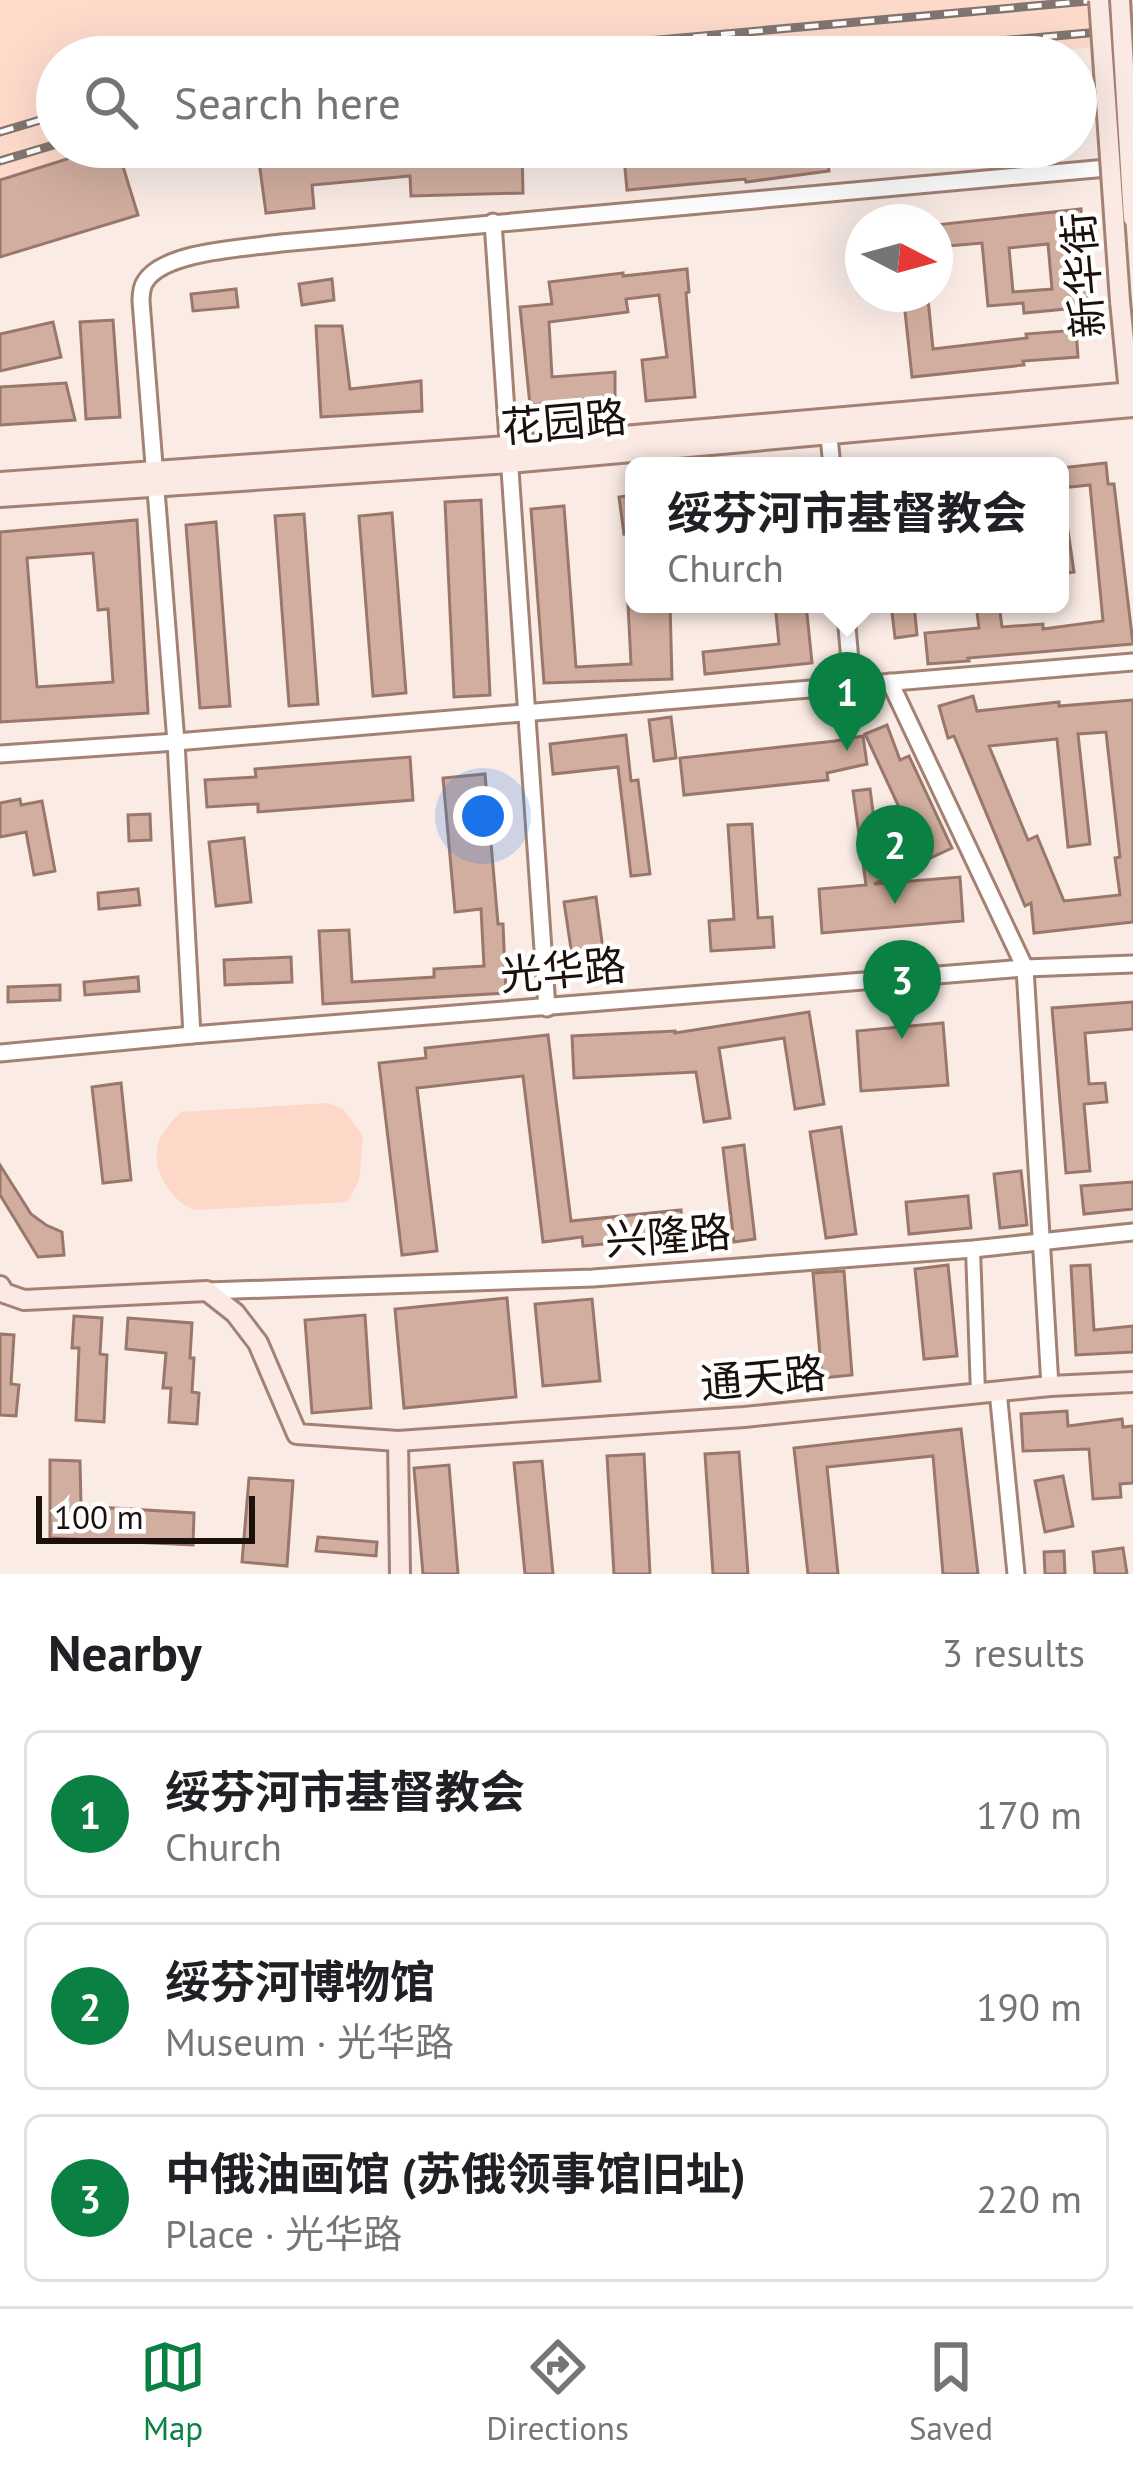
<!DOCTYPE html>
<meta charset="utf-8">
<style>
body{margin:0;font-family:"PT Sans","Noto Sans SC",sans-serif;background:#f2f2f2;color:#202124}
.compass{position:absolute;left:845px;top:204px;width:108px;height:108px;border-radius:50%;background:#fff;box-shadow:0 12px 48px #0002;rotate:96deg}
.scale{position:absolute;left:36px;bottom:30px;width:219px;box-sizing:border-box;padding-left:12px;border:6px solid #1c100b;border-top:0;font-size:33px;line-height:42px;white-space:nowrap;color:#1c100b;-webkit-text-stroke:9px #fff;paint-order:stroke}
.you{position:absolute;left:483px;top:816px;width:42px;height:42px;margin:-30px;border:9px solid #fff;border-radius:50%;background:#1a73e8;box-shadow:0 0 0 18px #1a73e833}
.badge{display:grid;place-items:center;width:78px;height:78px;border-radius:50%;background:#0b8043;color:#fff;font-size:39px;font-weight:700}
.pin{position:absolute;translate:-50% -99px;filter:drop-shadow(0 3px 6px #0008)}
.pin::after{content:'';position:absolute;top:63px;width:42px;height:36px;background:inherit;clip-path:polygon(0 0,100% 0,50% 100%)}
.popup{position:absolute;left:625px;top:457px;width:444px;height:156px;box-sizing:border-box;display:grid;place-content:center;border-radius:18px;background:#fff;filter:drop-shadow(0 3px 9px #0005);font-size:39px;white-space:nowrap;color:#757577}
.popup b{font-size:45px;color:#202124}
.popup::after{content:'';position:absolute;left:50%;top:100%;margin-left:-24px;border:24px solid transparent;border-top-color:#fff}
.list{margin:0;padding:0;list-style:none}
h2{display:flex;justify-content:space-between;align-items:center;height:156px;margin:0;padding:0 48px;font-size:51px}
h2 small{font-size:39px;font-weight:400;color:#757577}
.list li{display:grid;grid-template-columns:78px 1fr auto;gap:36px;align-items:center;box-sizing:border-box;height:168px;margin:0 24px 24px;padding:0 24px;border:3px solid #e0e0e0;border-radius:18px}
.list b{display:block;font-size:45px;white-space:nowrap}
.list p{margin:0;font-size:39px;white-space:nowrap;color:#757577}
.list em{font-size:39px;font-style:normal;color:#757577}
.icon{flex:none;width:66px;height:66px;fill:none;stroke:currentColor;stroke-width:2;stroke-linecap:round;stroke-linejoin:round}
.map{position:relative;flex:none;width:1133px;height:1574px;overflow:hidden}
.search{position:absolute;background:#fff;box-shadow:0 12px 48px #0002;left:36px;right:36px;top:36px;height:132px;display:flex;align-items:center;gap:30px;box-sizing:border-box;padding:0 42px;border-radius:66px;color:#757577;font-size:45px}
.sheet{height:732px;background:#fff}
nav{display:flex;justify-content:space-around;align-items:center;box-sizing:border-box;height:168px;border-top:3px solid #e0e0e0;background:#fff;font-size:33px;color:#757577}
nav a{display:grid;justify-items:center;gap:6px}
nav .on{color:#0b8043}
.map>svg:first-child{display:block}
.built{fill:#fedacb}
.green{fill:#fdd8c9}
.building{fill:#d1ae9f;stroke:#99786b;stroke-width:3;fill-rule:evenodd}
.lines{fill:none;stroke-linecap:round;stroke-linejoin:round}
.minor-casing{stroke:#a38273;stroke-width:18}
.tertiary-casing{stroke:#a38273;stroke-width:21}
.secondary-casing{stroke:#a38273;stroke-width:24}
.minor{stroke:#fff;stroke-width:12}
.tertiary{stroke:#fff;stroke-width:15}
.secondary{stroke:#faeae3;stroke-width:18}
.rail-casing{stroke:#837570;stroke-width:9}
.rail{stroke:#fff;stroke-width:4.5;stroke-dasharray:14;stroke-linecap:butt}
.secondary-bridge-casing{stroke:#a38273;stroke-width:24;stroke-linecap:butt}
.secondary-bridge{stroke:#faeae3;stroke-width:18}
.labels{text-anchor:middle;stroke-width:9;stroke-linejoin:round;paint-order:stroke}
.street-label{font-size:42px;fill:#1c100b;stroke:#fff}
</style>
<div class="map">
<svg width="1133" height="1574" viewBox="0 0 1133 1574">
<rect width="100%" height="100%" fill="#faebe5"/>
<path class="built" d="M0,0h1133v43l-136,14h-940v90h123l-180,49z"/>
<path class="green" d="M328,1103l16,7 19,26 -4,45 -12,21 -151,8c-27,-8 -49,-46 -35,-74 4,-8 14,-17 20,-24z"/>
<g class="building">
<path d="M105,147h12l21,68 -138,42v-77z"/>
<path d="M257,147h265l1,46 -112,3 -1,-20 -98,9 2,23 -48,5z"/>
<path d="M623,147h203l3,24 -83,11 -1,-3 -118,11z"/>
<path d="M864,147h47l2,14 -47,4z"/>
<path d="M1081,209l7,98 -64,6 -1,-10 -35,3 -6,-63 -47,4v-22zM1048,244l4,45 -39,3 -4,-44z"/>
<path d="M687,269l2,23 -3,1 9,104 -49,4 -4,-41 25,-3 -8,-62 -33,4 2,13 -79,10 3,55 63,-5v25l-85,8 -10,-98 32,-3 -3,-22 74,-9v3z"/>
<path d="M332,279l2,21 -32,5 -3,-21z"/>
<path d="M236,289l2,18 -45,4 -2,-17z"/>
<path d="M928,299l5,50 94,-11 -1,-4 50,-4 2,27 -55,4 1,4 -112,12 -8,-75z"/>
<path d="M113,320l7,97 -34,2 -6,-97z"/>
<path d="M53,322l8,35 -61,14v-37z"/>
<path d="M316,326h26l8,63 71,-8 1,30 -101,6z"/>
<path d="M66,383l9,37 -75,5v-38z"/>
<path d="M1106,463l2,21h6l19,160 -165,14 1,3 -41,3 -3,-31 54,-5 -3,-24h23l3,23 41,-3v5l60,-8 -13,-136 -30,3v-20z"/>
<path d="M634,495v38l-10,1 -5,-37z"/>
<path d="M481,500l9,195 -36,2 -9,-195z"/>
<path d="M564,506l12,161 55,-3 -3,-60h42l2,75 -128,4 -13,-174z"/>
<path d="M392,513l14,180 -33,3 -14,-180z"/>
<path d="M304,514l14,190 -29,2 -14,-190z"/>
<path d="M137,520l11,193 -148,9v-190zM93,553l5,57 10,-1 5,73 -76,5 -10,-129z"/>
<path d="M216,522l14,184 -30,2 -14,-183z"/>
<path d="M1060,524h7l7,48 -14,2z"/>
<path d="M775,604h31l6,59 -107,11 -2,-22 76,-8z"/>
<path d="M891,604h23l3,31 -22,3z"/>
<path d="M973,696l4,15 82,-9v4l74,-6v222l-99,11 -3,-30 -6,3 -71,-170 -6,2 -9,-32zM1106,732l14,125 -5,1 5,37 -56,6 -27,-65 -9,4 -39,-94 68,-7 11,108 22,-3 -12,-110z"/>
<path d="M671,717l5,41 -22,3 -5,-41z"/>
<path d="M887,725l13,35 9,-4 43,92 -28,13 -59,-127z"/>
<path d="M626,735l5,46 7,-1 12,94 -19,2 -13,-109 -65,7 -3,-30z"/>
<path d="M863,736l4,28 -40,9 1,7 -144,15 -4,-37 155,-17z"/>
<path d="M410,757l3,43 -155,12v-8l-51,3 -2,-27 51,-3 -1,-8z"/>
<path d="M485,774l13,150h5l3,69 -183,11 -4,-73 30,-1 3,52 82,-5v-8l50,-3 -3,-57 -26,3 -12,-134z"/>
<path d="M870,789l12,91 -8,4 86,-7 3,44 -141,12 -3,-44 47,-4 -13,-94z"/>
<path d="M20,799l1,6 21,-4 13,70 -21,4 -8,-43 -26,5v-34z"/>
<path d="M150,814l1,26 -22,1 -1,-26z"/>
<path d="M752,824l6,94 14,-1 2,30 -63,4 -2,-30 25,-2 -6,-94z"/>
<path d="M244,838l7,64 -35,4 -7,-64z"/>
<path d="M138,889l2,16 -41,4 -1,-16z"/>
<path d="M596,897l9,67 -31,5 -10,-67z"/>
<path d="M291,957l1,25 -67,3 -1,-25z"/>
<path d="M138,977l1,14 -54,4 -1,-13z"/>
<path d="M60,985v15l-52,2v-15z"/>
<path d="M1133,1002v27l-48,4 4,51 16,-1 2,19 -23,2 6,67 -24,2 -14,-165z"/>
<path d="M809,1012l15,92 -29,5 -11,-71 -65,10 11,70 -26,4 -8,-50 -122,6 -2,-42 103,-5v2z"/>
<path d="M943,1023l5,62 -87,6 -4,-60z"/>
<path d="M548,1035l23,186 110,-11 2,26 -100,10 -1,-9 -39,5 -20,-166 -106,12 20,163 -35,4 -23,-192 47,-5 -1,-10z"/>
<path d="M121,1083l10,97 -28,3 -11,-96z"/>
<path d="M841,1127l15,107 -30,4 -16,-106z"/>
<path d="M744,1145l11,94 -21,3 -11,-94z"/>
<path d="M0,1165l31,49 15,11 16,7 2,23 -26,2 -38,-62z"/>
<path d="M1021,1171l6,54 -27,3 -6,-54z"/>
<path d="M1133,1182v27l-49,5 -3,-28z"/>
<path d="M968,1196l3,32 -62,6 -3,-32z"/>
<path d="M948,1265l9,91 -33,3 -9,-90z"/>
<path d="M1090,1265l4,65 39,-4v26l-57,3 -5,-89z"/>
<path d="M844,1271l8,104 -30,3 -9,-105z"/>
<path d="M507,1298l9,99 -112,11 -9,-99z"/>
<path d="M592,1299l8,82 -57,5 -8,-82z"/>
<path d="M365,1315l6,93 -59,5 -7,-93z"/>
<path d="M74,1316l28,2 -2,36 7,1 -3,67 -28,-2 3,-72h-7z"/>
<path d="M128,1318l64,5 -2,35h4l-2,34 7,1 -2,31 -28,-2 2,-34h-8l3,-35 -40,-4z"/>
<path d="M0,1334l14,1 -3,49 8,1 -3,31 -16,-1z"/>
<path d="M1067,1411l1,15 54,-7 1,8 10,-1v57l-13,1 1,13 -28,2 -4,-50 -66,2 -2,-37z"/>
<path d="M961,1429l17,145h-35l-10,-118 -106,11 11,107h-30l-14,-126z"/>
<path d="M739,1452l9,122h-35l-8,-120z"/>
<path d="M644,1454l6,120h-36l-7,-118z"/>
<path d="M50,1460l30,1 1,45 113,7 -1,32 -143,-7z"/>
<path d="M542,1461l11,113h-28l-11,-111z"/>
<path d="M449,1465l9,109h-35l-9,-106z"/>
<path d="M1063,1476l10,50 -28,6 -10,-51z"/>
<path d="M249,1478l44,3 -6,85 -45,-4z"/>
<path d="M318,1537l59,5 -1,14 -60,-5z"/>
<path d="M1123,1548l4,26h-32l-2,-22z"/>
<path d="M1064,1551l1,23h-20l-1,-22z"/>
</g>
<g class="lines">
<g class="minor-casing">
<path id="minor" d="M973,1249l5,144"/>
</g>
<g class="tertiary-casing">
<g id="tertiary">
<path d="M493,222l54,786"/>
<path d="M828,428l4,38"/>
<path d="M845,604l7,80"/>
<path d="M890,682l135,286 25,418"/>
<path d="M0,754l176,-12 957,-80"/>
<path d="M192,1035l-16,-293 -35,-441c0,-5 1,-15 4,-19 18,-31 102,-34 136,-39l837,-76"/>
<path d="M0,1053l192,-18 833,-67 108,-4"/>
<path d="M207,1291l386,-13 380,-29 160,-17"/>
<path d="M998,1391l18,183"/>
</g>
</g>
<g class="secondary-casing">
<g id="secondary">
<path d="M1120,301l9,91 4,8"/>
<path d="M0,482l507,-36 626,-54"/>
<path d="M0,497l509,-34 624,-56"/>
<path d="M0,1286l4,7 20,7 183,-9 28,22 23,30 39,91 101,7 346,-24 306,-31 83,-4"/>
<path d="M398,1441l2,133"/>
</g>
</g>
<use href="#minor" class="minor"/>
<use href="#tertiary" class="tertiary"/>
<use href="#secondary" class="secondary"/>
<g class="rail-casing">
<g id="rail">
<path d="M470,57l630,-57"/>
<path d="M820,57l313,-28"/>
<path d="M0,132l57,-17"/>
<path d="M0,161l57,-17"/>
</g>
</g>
<use href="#rail" class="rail"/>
<g class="secondary-bridge-casing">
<g id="secondary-bridge">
<path d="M1099,0l21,301"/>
<path d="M1120,0l13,218"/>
</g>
</g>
<use href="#secondary-bridge" class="secondary-bridge"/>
</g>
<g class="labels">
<g class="street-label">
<text transform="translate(1083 275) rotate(-95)" y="15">新华街</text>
<text transform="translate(564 422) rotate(-5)" y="15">花园路</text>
<text transform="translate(563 970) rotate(-5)" y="15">光华路</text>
<text transform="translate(668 1236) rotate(-4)" y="15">兴隆路</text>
<text transform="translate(763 1378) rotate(-5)" y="15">通天路</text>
</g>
</g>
</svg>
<svg class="compass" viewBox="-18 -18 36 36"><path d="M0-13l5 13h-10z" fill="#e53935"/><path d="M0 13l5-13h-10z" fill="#757577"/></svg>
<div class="scale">100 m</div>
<div class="you"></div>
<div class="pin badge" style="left:847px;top:751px">1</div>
<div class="popup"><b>绥芬河市基督教会</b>Church</div>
<div class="pin badge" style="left:895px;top:904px">2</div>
<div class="pin badge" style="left:902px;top:1039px">3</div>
<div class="search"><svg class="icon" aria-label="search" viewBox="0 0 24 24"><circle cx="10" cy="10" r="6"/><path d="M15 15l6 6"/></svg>Search here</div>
</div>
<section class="sheet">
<h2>Nearby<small>3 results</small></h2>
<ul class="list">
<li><span class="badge">1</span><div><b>绥芬河市基督教会</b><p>Church</p></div><em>170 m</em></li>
<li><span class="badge">2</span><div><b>绥芬河博物馆</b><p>Museum · 光华路</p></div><em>190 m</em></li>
<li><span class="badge">3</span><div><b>中俄油画馆 (苏俄领事馆旧址)</b><p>Place · 光华路</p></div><em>220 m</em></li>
</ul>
</section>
<nav>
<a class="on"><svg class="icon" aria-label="map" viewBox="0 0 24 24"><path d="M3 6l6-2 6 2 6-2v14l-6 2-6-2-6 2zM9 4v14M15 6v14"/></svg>Map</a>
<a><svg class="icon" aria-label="directions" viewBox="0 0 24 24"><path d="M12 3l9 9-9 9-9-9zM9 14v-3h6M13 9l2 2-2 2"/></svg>Directions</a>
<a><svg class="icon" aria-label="saved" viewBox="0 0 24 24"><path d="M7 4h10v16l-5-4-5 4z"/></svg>Saved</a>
</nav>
